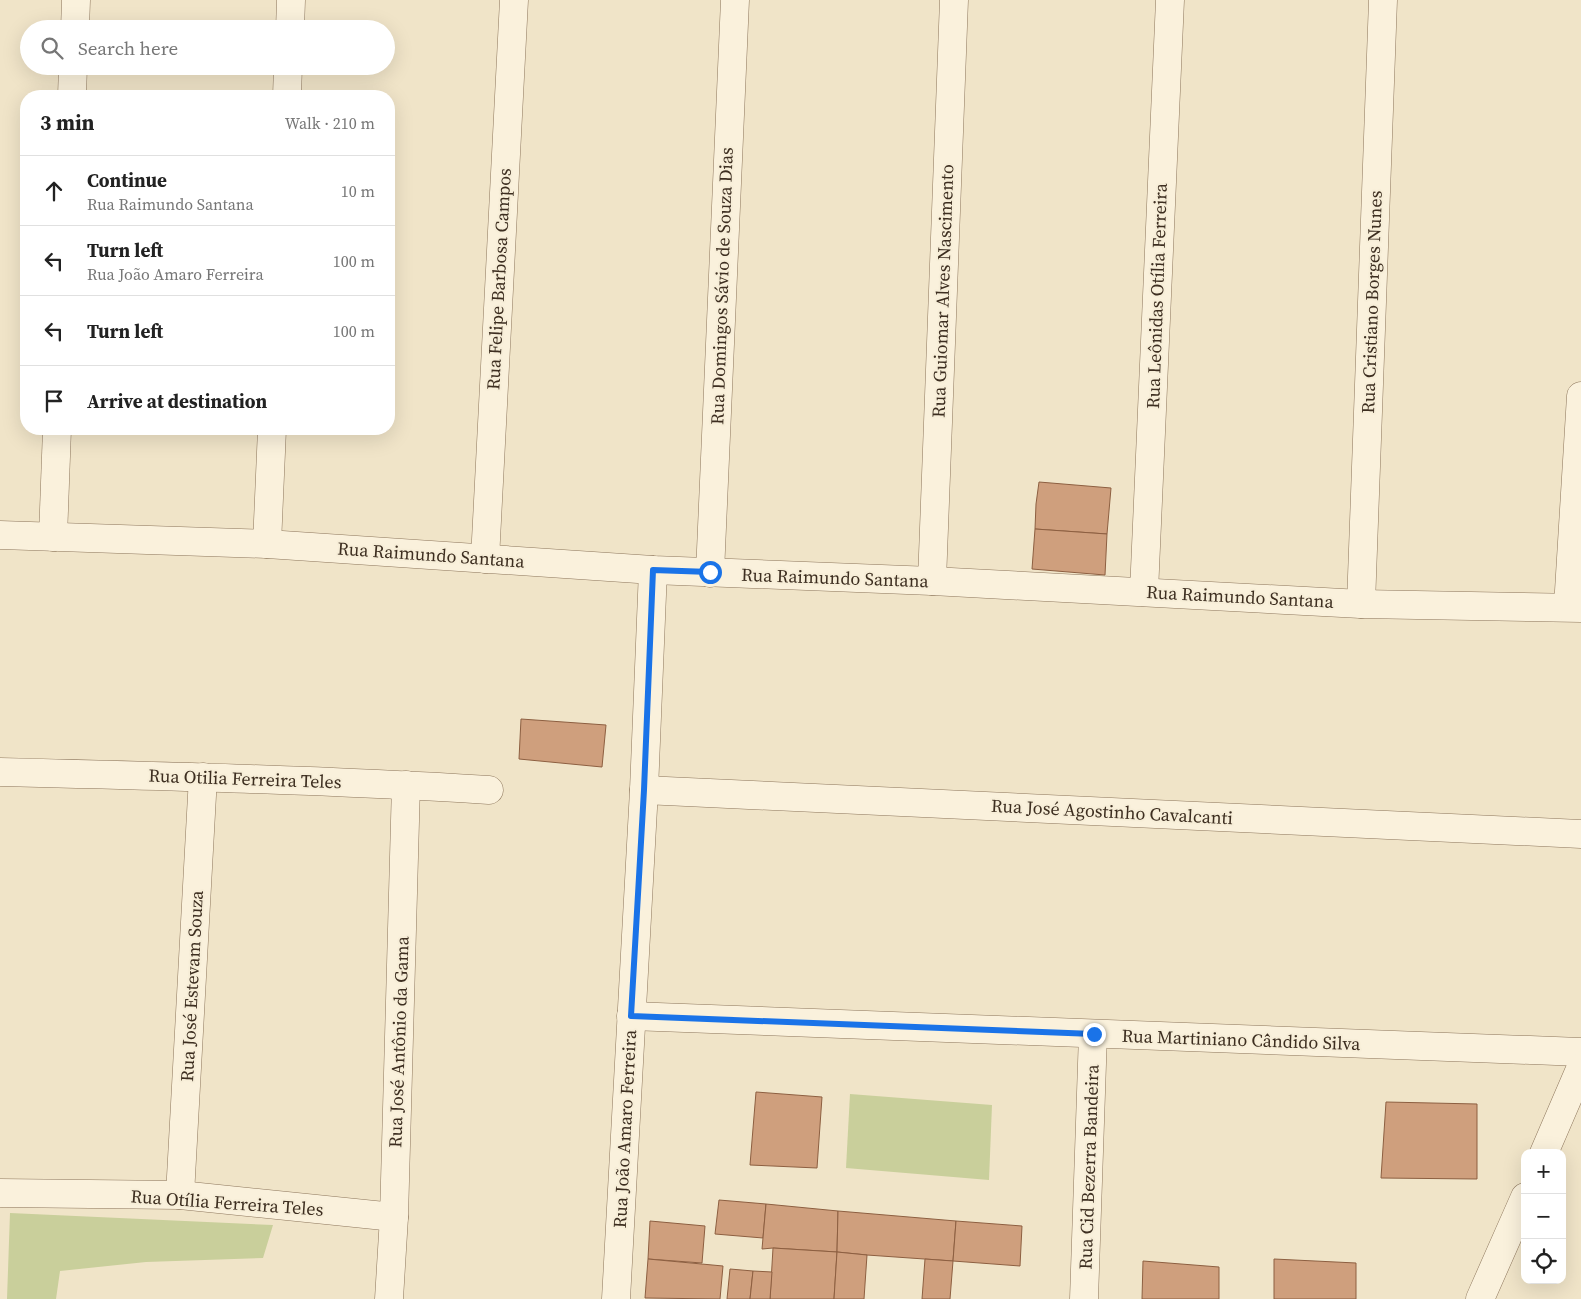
<!DOCTYPE html>
<meta charset="utf-8">
<style>
body{margin:0;font-family:"Source Serif 4",serif;background:#f2f2f2;color:#222}
.controls{position:absolute;right:15px;bottom:15px;display:grid;overflow:hidden;border-radius:10px;box-shadow:0 5px 20px #0002}
.controls button{width:45px;height:45px;display:grid;place-items:center;padding:0;border:0;border-bottom:1px solid #e0e0e0;background:#fff;color:#222;font:25px sans-serif}
.stop{position:absolute;width:15px;height:15px;margin:-11px;border:4px solid #1a73e8;border-radius:50%;background:#fff}
.stop.end{background:#1a73e8;border-color:#fff;box-shadow:0 1px 5px #0008}
.list{margin:0;padding:0;list-style:none}
h2{display:flex;justify-content:space-between;align-items:center;height:65px;margin:0;padding:0 20px;font-size:21px}
h2 small{font-size:16px;font-weight:400;color:#767676}
.list li{display:grid;grid-template-columns:32px 1fr auto;gap:15px;align-items:center;box-sizing:border-box;height:70px;padding:0 20px;border-top:1px solid #e0e0e0}
.list b{display:block;font-size:19px;white-space:nowrap}
.list p{margin:0;font-size:16px;white-space:nowrap;color:#767676}
.list em{font-size:16px;font-style:normal;color:#767676}
.icon{flex:none;width:28px;height:28px;fill:none;stroke:currentColor;stroke-width:2;stroke-linecap:round;stroke-linejoin:round}
.map{position:relative;flex:none;width:1581px;height:1299px;overflow:hidden}
.search{position:absolute;background:#fff;box-shadow:0 5px 20px #0002;left:20px;top:20px;width:375px;height:55px;display:flex;align-items:center;gap:12px;box-sizing:border-box;padding:0 18px;border-radius:28px;color:#767676;font-size:19px}
.panel{position:absolute;background:#fff;box-shadow:0 5px 20px #0002;left:20px;top:90px;width:375px;height:345px;border-radius:20px}
.map>svg:first-child{display:block}
.green{fill:#c9cf9b}
.building{fill:#cf9f7d;stroke:#8d5f41}
.lines{fill:none;stroke-linecap:round;stroke-linejoin:round}
.minor-casing{stroke:#8d765c;stroke-width:29}
.minor{stroke:#faf1dc;stroke-width:28}
.route{stroke:#1a73e8;stroke-width:6}
.labels{text-anchor:middle;stroke-width:4;stroke-linejoin:round;paint-order:stroke}
.street-label{font-size:18px;fill:#3d2e20;stroke:#f7eed8}
</style>
<div class="map">
<svg width="1581" height="1299" viewBox="0 0 1581 1299">
<rect width="100%" height="100%" fill="#f0e4c8"/>
<g class="green">
<path d="M850,1094l142,11 -3,75 -143,-12z"/>
<path d="M10,1213l263,12 -10,33 -117,4 -86,9 -4,28h-49z"/>
</g>
<g class="building">
<path d="M1039,482l72,6 -4,46 -72,-5 1,-25z"/>
<path d="M1035,529l72,5 -2,41 -73,-6z"/>
<path d="M521,719l85,6 -4,42 -83,-8z"/>
<path d="M756,1092l66,5 -5,71 -67,-3z"/>
<path d="M1386,1102l91,2v75l-96,-1z"/>
<path d="M719,1200l47,4 -3,34 -48,-4z"/>
<path d="M766,1204l72,7 -1,41 -64,-4 -11,1z"/>
<path d="M838,1211l118,10 -3,40 -86,-6 -30,-3z"/>
<path d="M650,1221l55,5 -3,37 -54,-4z"/>
<path d="M956,1221l66,5 -2,40 -67,-5z"/>
<path d="M773,1248l64,4 -3,47h-64z"/>
<path d="M837,1252l30,3 -3,44h-30z"/>
<path d="M648,1259l75,7 -3,33 -75,-1z"/>
<path d="M925,1259l28,2 -3,38h-28z"/>
<path d="M1274,1259l82,4v36h-82z"/>
<path d="M1143,1261l76,6v32h-77z"/>
<path d="M730,1269l23,2 -3,28h-23z"/>
<path d="M753,1271l19,1 -2,27h-20z"/>
</g>
<g class="lines">
<g class="minor-casing">
<g id="minor">
<path d="M75,29l1,-29"/>
<path d="M290,29l1,-29"/>
<path d="M72,96l1,-30"/>
<path d="M287,96l1,-30"/>
<path d="M0,535l267,9 386,26 279,11 429,23 220,4"/>
<path d="M53,537l4,-108"/>
<path d="M267,544l5,-115"/>
<path d="M485,559l29,-559"/>
<path d="M710,573l25,-573"/>
<path d="M932,581l22,-581"/>
<path d="M1144,592l26,-592"/>
<path d="M1361,604l22,-604"/>
<path d="M1568,607l13,-211"/>
<path d="M0,772c163,4 326,8 489,18"/>
<path d="M644,790l937,44"/>
<path d="M631,1016l950,36"/>
<path d="M1544,1153l37,-86"/>
<path d="M0,1193l180,2 214,22"/>
<path d="M180,1195l23,-418"/>
<path d="M389,1299l5,-82 12,-432"/>
<path d="M616,1299l28,-509 9,-220"/>
<path d="M1084,1299l9,-265"/>
<path d="M1480,1299l45,-102"/>
</g>
</g>
<use href="#minor" class="minor"/>
</g>
<g class="lines">
<path class="route" d="M710,572l-57,-2 -9,220 -13,226 463,18"/>
</g>
<g class="labels">
<g class="street-label">
<text transform="translate(499 279) rotate(-87)" y="6">Rua Felipe Barbosa Campos</text>
<text transform="translate(722 286) rotate(-88)" y="6">Rua Domingos Sávio de Souza Dias</text>
<text transform="translate(943 291) rotate(-88)" y="6">Rua Guiomar Alves Nascimento</text>
<text transform="translate(1157 296) rotate(-88)" y="6">Rua Leônidas Otília Ferreira</text>
<text transform="translate(1372 302) rotate(-88)" y="6">Rua Cristiano Borges Nunes</text>
<text transform="translate(431 555) rotate(4)" y="6">Rua Raimundo Santana</text>
<text transform="translate(835 578) rotate(2)" y="6">Rua Raimundo Santana</text>
<text transform="translate(1240 597) rotate(3)" y="6">Rua Raimundo Santana</text>
<text transform="translate(245 779) rotate(2)" y="6">Rua Otilia Ferreira Teles</text>
<text transform="translate(1112 812) rotate(3)" y="6">Rua José Agostinho Cavalcanti</text>
<text transform="translate(192 986) rotate(-87)" y="6">Rua José Estevam Souza</text>
<text transform="translate(1241 1040) rotate(2)" y="6">Rua Martiniano Cândido Silva</text>
<text transform="translate(399 1042) rotate(-88)" y="6">Rua José Antônio da Gama</text>
<text transform="translate(625 1129) rotate(-87)" y="6">Rua João Amaro Ferreira</text>
<text transform="translate(1089 1167) rotate(-88)" y="6">Rua Cid Bezerra Bandeira</text>
<text transform="translate(227 1203) rotate(4)" y="6">Rua Otília Ferreira Teles</text>
</g>
</g>
</svg>
<div class="controls">
<button>+</button>
<button>−</button>
<button><svg class="icon" aria-label="locate" viewBox="0 0 24 24"><circle cx="12" cy="12" r="6"/><path d="M12 2v4M12 18v4M2 12h4M18 12h4"/></svg></button>
</div>
<div class="stop" style="left:710px;top:572px"></div>
<div class="stop end" style="left:1094px;top:1034px"></div>
<div class="search"><svg class="icon" aria-label="search" viewBox="0 0 24 24"><circle cx="10" cy="10" r="6"/><path d="M15 15l6 6"/></svg>Search here</div>
<section class="panel">
<h2>3 min<small>Walk · 210 m</small></h2>
<ul class="list">
<li><svg class="icon" aria-label="ahead" viewBox="0 0 24 24"><path d="M12 20V5M6 11l6-6 6 6"/></svg><div><b>Continue</b><p>Rua Raimundo Santana</p></div><em>10 m</em></li>
<li><svg class="icon" aria-label="left" viewBox="0 0 24 24"><path d="M17 20v-9H6M10 6l-5 5 5 5"/></svg><div><b>Turn left</b><p>Rua João Amaro Ferreira</p></div><em>100 m</em></li>
<li><svg class="icon" aria-label="left" viewBox="0 0 24 24"><path d="M17 20v-9H6M10 6l-5 5 5 5"/></svg><div><b>Turn left</b></div><em>100 m</em></li>
<li><svg class="icon" aria-label="arrive" viewBox="0 0 24 24"><path d="M6 21V4h12l-3 4 3 4H6"/></svg><div><b>Arrive at destination</b></div></li>
</ul>
</section>
</div>
